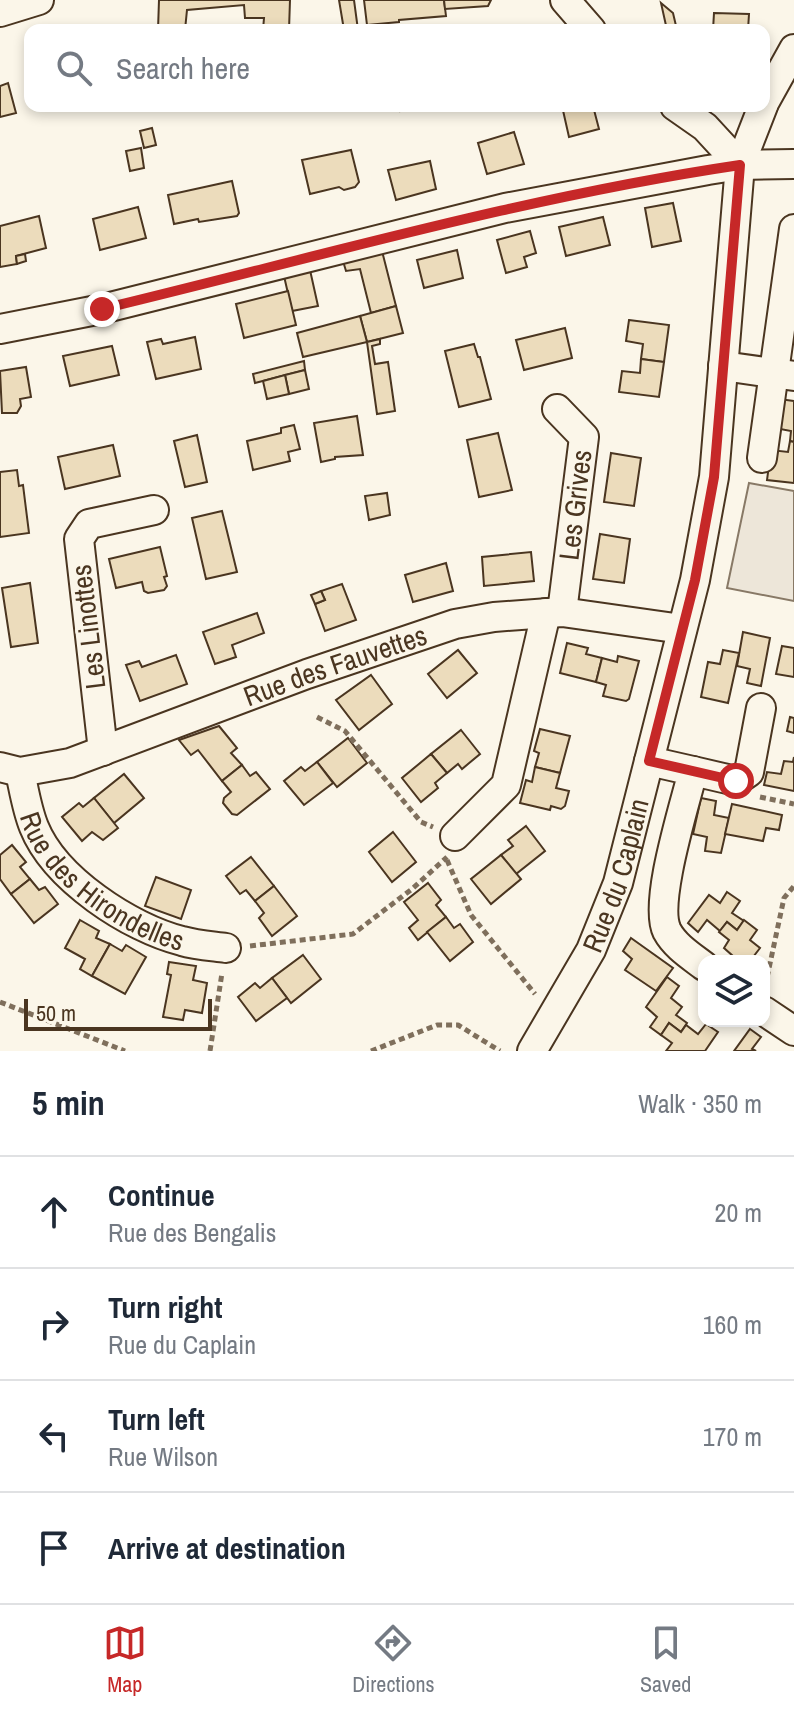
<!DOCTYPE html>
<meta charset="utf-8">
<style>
body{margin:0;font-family:"Archivo Narrow",sans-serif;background:#f2f2f3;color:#1f2937}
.controls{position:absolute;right:24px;bottom:24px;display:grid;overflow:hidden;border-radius:16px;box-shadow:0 4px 12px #0003}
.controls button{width:72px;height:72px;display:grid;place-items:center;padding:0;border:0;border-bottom:2px solid #e0e1e3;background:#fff;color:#1f2937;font:40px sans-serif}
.scale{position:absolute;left:24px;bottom:20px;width:188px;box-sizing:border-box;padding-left:8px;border:4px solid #4a3520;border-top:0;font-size:22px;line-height:28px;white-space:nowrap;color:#4a3520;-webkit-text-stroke:6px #fbf6e9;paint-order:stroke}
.stop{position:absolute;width:24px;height:24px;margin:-18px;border:6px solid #c62828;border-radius:50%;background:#fff}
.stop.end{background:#c62828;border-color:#fff;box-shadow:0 2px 8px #0008}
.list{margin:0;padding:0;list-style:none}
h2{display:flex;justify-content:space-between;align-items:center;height:104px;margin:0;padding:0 32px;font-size:34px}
h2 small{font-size:26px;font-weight:400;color:#747a83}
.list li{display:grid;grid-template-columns:52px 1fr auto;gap:24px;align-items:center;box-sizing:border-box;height:112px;padding:0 32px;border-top:2px solid #e0e1e3}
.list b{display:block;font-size:30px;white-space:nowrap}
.list p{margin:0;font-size:26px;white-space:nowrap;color:#747a83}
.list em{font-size:26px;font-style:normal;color:#747a83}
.icon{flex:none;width:44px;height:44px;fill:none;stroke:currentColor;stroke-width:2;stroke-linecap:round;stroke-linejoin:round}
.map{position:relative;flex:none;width:794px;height:1051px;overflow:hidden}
.search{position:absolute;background:#fff;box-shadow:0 4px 12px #0003;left:24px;right:24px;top:24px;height:88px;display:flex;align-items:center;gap:20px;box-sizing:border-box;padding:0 28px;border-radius:16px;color:#747a83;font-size:30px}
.sheet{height:552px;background:#fff}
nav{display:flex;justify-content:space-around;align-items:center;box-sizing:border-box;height:112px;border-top:2px solid #e0e1e3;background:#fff;font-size:22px;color:#747a83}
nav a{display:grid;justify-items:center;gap:4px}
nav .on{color:#c62828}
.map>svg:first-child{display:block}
.green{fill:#ede6d9;stroke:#887966;stroke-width:2}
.building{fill:#ecdcbc;stroke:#4a3520;stroke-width:2}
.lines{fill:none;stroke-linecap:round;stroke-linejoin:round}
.minor-casing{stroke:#4a3520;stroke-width:32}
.path{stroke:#7f6f5c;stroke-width:5;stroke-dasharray:6 4;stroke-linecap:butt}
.minor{stroke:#fbf6e9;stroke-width:28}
.route{stroke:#c62828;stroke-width:10}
.labels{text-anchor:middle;stroke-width:6;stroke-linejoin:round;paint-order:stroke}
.street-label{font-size:28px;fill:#4a3520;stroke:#fbf6e9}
</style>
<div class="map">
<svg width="794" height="1051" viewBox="0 0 794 1051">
<rect width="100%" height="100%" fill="#fbf6e9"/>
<path class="green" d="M749,483l45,8v110l-67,-13z"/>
<g class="building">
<path d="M159,0h131l-1,30h-26l1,-12h-19l-1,-13 -57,5 -2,20h-27z"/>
<path d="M339,0h15l4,30h-14z"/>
<path d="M364,0h80l2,16 -47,4v2l-32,3z"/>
<path d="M444,0h47l-3,6 -43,3z"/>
<path d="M661,3l12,10 4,17h-10z"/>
<path d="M714,13l35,1 -1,16h-35z"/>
<path d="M8,83l8,30 -16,4v-31z"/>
<path d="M398,106h25l-23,5z"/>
<path d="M562,106h31l6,23 -30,8z"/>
<path d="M152,128l4,17 -12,3 -4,-17z"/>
<path d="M514,132l10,32 -37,10 -9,-31z"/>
<path d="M141,148l3,20 -14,3 -4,-20z"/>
<path d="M351,150l8,32 -4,5 -11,3 -5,-3 -29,7 -8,-34z"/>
<path d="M430,161l6,28 -40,11 -8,-30z"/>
<path d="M232,181l7,32 -2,3 -38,6 -1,-3 -24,5 -6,-29z"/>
<path d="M673,203l8,38 -29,6 -7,-39z"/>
<path d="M138,207l8,31 -46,12 -7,-31z"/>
<path d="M39,216l7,32 -30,8 1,8 -17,3v-41z"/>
<path d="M603,217l7,28 -44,11 -7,-29z"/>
<path d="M530,231l6,22 -12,4 3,10 -21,6 -9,-33z"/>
<path d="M457,250l6,28 -39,10 -7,-28z"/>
<path d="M382,251l14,55 -25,7 -11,-44 -14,2 -3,-10z"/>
<path d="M25,254l1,7 -9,3 -1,-8z"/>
<path d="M310,270l8,36 -26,5 -8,-35z"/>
<path d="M288,291l8,34 -52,13 -8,-34z"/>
<path d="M396,306l7,27 -36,9 -7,-26z"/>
<path d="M360,316l7,26 -64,15 -6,-24z"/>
<path d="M629,320l40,5 -5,37 -23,-3 2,-15 -17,-3z"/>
<path d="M565,328l7,30 -48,12 -8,-30z"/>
<path d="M195,337l6,32 -45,10 -9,-37 14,-3 2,5z"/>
<path d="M380,339v5l-8,2 3,18 13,-2 7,49 -18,3 -10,-72z"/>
<path d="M474,344l4,13h2l11,42 -32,8 -14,-56z"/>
<path d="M112,346l7,29 -49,11 -7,-30z"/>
<path d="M641,359l23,3 -5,35 -40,-5 3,-21 18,2z"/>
<path d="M304,361l1,9 -50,13 -2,-9z"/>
<path d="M26,367l5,30 -11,2 1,7 -4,7h-15l-2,-42z"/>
<path d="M305,370l4,19 -20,5 -4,-19z"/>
<path d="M285,375l4,19 -22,5 -4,-18z"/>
<path d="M779,399l15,2v41l-4,-1 1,-10 -16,-3z"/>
<path d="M357,416l6,39 -28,2v2l-14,3 -7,-39z"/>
<path d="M294,425l6,24 -12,3 2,9 -37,9 -6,-29 34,-8v-5z"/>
<path d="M498,433l14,57 -33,7 -12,-57z"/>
<path d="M197,435l10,47 -22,5 -11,-46z"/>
<path d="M790,441l4,1v41l-27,-3 4,-30 17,2z"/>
<path d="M113,445l7,31 -55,13 -7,-32z"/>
<path d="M611,453l30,5 -7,48 -30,-4z"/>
<path d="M17,470l2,16 4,-1 6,48 -29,4v-65z"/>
<path d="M387,493l3,22 -21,5 -4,-24z"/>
<path d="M222,511l15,61 -31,7 -14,-61z"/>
<path d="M600,534l30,5 -6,44 -31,-4z"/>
<path d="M160,547l7,29 -3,1 3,9 -3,4 -16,3 -4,-2 -2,-9 -26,6 -7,-29z"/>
<path d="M531,552l3,29 -50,5 -2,-29z"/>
<path d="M446,563l7,28 -40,11 -8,-27z"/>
<path d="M30,583l8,60 -27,4 -9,-59z"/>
<path d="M342,584l14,36 -31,11 -10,-27 10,-4 -4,-9z"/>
<path d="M321,591l4,9 -10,4 -4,-9z"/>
<path d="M257,613l7,20 -32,12 4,12 -21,7 -12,-32z"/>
<path d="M743,632l27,6 -9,48 -14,-3 3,-14 -13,-3z"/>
<path d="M567,643l21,5 -2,6 16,4 -6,24 -36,-9z"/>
<path d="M782,646l12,2v29l-18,-3z"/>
<path d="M458,650l19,23 -30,25 -19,-24z"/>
<path d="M723,650l16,3 -11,50 -27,-6 7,-35 12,2z"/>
<path d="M176,655l11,29 -47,17 -14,-36 13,-4 3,6z"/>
<path d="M618,656l21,5 -10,38 -3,2 -23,-5 3,-11 -10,-3 6,-24 15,4z"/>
<path d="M371,675l21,29 -33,26 -23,-30z"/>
<path d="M790,717l4,1v15l-7,-2z"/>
<path d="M219,726l18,22 -6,5 11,12 -20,16 -24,-31 -7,5 -12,-15z"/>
<path d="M540,729l30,7 -10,37 -25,-6 4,-14 -5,-2z"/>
<path d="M461,730l19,24 -18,15 -4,-5 -11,9 -16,-19z"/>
<path d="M348,738l19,25 -30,24 -20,-25z"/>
<path d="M431,754l16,19 -12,10 3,5 -17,14 -19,-24z"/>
<path d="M794,757v34l-30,-6 3,-13 14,2 3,-13 9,1z"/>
<path d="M317,762l16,21 -29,22 -20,-24 17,-14 4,4z"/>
<path d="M242,765l8,11 6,-4 14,17 -33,26 -5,-1 -9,-11 1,-5 7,-6 -9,-11z"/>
<path d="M535,767l25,6 -4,15 13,3 -4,15 -4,3 -10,-3 -1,4 -30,-7 6,-23 6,2z"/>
<path d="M124,774l20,24 -30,25 -20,-25z"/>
<path d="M94,798l24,30 -15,12 -11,-8 -10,9 -20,-24 17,-14 4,4z"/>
<path d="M701,798l15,3 -2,14 15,3 -8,35 -16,-2 2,-14 -14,-3z"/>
<path d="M732,804l50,11 -3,15 -13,-2 -3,13 -38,-7z"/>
<path d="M526,826l19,25 -29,23 -15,-19 12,-9 -5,-6z"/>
<path d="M393,832l23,30 -24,20 -23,-30z"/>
<path d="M12,845l14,17 -6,5 10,12 -19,15 -11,-15v-24z"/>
<path d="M501,855l20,24 -30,25 -20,-25z"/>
<path d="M251,857l23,29 -19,15 -9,-11 -6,4 -14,-18z"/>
<path d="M156,877l35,13 -10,29 -36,-13z"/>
<path d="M30,879l9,11 6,-3 13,17 -24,19 -23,-29z"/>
<path d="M428,883l13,17 -5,5 10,12 -28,23 -9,-12 9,-8 -14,-18z"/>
<path d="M274,886l23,30 -25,20 -13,-18 5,-5 -9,-12z"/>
<path d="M727,892l13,9 -8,12 12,8 -7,9 -10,-8 -7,9 -13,-11 -9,12 -10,-9 21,-28 11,8z"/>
<path d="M446,917l8,11 6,-4 13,18 -23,19 -23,-29z"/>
<path d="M80,920l19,11 -3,7 14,6 -18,32 -12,-7 5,-10 -20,-11z"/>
<path d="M744,920l13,10 -7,10 10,8 -10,13h-19l3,-4 -10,-9 5,-8 -10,-8 8,-10 10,8z"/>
<path d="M631,938l42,30 -17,23 -31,-21 7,-11 -9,-8z"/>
<path d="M110,944l12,7 4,-6 20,12 -21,37 -33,-18z"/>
<path d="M303,955l18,24 -30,24 -19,-25z"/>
<path d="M169,962l27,4 -3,14 14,3 -5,30 -17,-3 -2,10 -20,-3 8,-42 -4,-1z"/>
<path d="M667,977l12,9 -8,12 11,9 -6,8 11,8 -6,9 -12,-9 -8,12 -11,-8 7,-10 -11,-10z"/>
<path d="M272,978l15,20 -31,23 -18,-24 17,-14 5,5z"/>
<path d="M669,1023l12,9 5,-7 12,9 8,-10 12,8 -13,19h-39l6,-8 -11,-8z"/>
<path d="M750,1029l11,8 -9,12 4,2h-22z"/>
</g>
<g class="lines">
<g class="minor-casing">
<g id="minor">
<path d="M565,0l26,30"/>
<path d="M0,12l39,-12"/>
<path d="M764,103l30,-54"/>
<path d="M675,106l30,21 35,38"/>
<path d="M0,329l102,-20 403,-101 203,-38 32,-5 54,-1"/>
<path d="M723,366l71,10"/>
<path d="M557,409l27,28 -22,175"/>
<path d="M762,458l32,-229"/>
<path d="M103,751l-24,-212 10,-15 65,-14"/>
<path d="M649,761l44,10c-8,33 -40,132 -26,160 8,15 24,25 37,35"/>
<path id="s1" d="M0,767l20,5 50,-9 237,-89 148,-50 39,-7 68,-5 120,17"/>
<path d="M693,771l43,10 13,-9 12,-64"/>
<path id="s2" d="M20,772c4,18 7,38 14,55 21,52 96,101 148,114 14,4 29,5 44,7"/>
<path d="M455,836l51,-51 40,-172"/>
<path d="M764,1011l30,20"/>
<path id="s3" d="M532,1051l59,-101 27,-67 77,-303 19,-103 26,-312 23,-59"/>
</g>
</g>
<g class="path">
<path d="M317,717l28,14 76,91 12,5"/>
<path d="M760,797l34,7"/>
<path d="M447,860l24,55 64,79"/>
<path d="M250,946l103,-12 59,-45 35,-32"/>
<path d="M765,987l19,-89 10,-12"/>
<path d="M0,1002l125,49"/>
<path d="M210,1051l12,-78"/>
<path d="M371,1051l66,-26h21l42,26"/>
</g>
<use href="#minor" class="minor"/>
</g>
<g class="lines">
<path class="route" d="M102,309c212,-51 422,-112 638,-144l-26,312 -19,103 -46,181 87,20"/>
</g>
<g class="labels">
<g class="street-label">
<text transform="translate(575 505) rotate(-83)" y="10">Les Grives</text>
<text transform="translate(88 627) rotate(-97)" y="10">Les Linottes</text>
<text dy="10" stroke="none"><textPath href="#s1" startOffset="354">Rue des Fauvettes</textPath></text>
<text dy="10" stroke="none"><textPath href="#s2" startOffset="146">Rue des Hirondelles</textPath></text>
<text dy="10" stroke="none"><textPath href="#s3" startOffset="196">Rue du Caplain</textPath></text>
</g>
</g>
</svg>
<div class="controls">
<button><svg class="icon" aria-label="layers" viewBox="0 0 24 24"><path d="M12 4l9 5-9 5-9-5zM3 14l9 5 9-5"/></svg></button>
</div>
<div class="scale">50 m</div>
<div class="stop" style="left:736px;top:781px"></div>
<div class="stop end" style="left:102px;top:309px"></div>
<div class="search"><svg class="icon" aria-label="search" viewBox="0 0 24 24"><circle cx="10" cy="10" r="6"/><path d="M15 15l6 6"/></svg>Search here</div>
</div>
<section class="sheet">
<h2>5 min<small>Walk · 350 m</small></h2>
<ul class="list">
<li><svg class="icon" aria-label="ahead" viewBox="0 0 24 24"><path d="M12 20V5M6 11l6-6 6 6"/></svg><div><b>Continue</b><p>Rue des Bengalis</p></div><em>20 m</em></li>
<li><svg class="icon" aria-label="right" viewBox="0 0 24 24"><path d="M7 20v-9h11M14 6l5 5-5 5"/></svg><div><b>Turn right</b><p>Rue du Caplain</p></div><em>160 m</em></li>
<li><svg class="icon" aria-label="left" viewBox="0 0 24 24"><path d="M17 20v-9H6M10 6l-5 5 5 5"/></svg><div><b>Turn left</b><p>Rue Wilson</p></div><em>170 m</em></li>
<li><svg class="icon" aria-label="arrive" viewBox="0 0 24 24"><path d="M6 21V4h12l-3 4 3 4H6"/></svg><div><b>Arrive at destination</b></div></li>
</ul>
</section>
<nav>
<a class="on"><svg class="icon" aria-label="map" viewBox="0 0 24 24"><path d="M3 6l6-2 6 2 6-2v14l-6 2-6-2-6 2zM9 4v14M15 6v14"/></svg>Map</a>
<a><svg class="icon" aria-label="directions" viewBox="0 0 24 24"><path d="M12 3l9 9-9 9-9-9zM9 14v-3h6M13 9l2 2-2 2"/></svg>Directions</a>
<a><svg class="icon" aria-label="saved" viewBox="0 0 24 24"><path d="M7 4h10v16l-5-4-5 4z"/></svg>Saved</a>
</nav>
